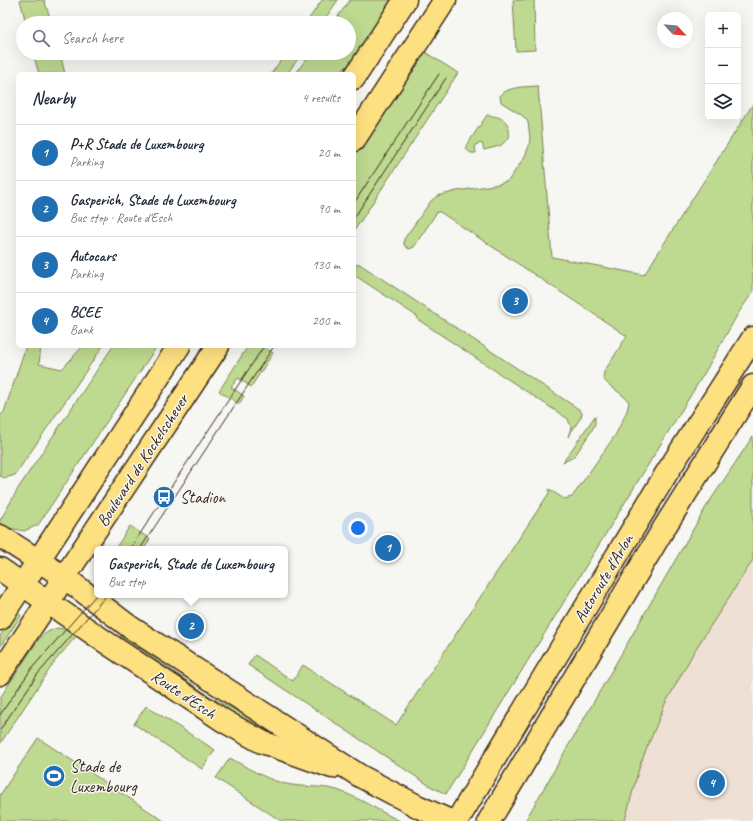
<!DOCTYPE html>
<meta charset="utf-8">
<style>
body{margin:0;font-family:Caveat,sans-serif;background:#f6f6f7;color:#1f2937}
.controls{position:absolute;right:12px;top:12px;display:grid;overflow:hidden;border-radius:6px;box-shadow:0 4px 16px #0002}
.controls button{width:36px;height:36px;display:grid;place-items:center;padding:0;border:0;border-bottom:1px solid #e0e1e3;background:#fff;color:#1f2937;font:20px sans-serif}
.compass{position:absolute;left:657px;top:12px;width:36px;height:36px;border-radius:50%;background:#fff;box-shadow:0 4px 16px #0002;rotate:116deg}
.you{position:absolute;left:358px;top:528px;width:14px;height:14px;margin:-10px;border:3px solid #fff;border-radius:50%;background:#1a73e8;box-shadow:0 0 0 6px #1a73e833}
.badge{display:grid;place-items:center;width:26px;height:26px;border-radius:50%;background:#1f6fb2;color:#fff;font-size:13px;font-weight:700}
.pin{position:absolute;translate:-50% -50%;border:2px solid #fff;box-shadow:0 1px 4px #0006}
.popup{position:absolute;left:94px;top:546px;width:194px;height:52px;box-sizing:border-box;display:grid;place-content:center;border-radius:6px;background:#fff;filter:drop-shadow(0 1px 3px #0005);font-size:13px;white-space:nowrap;color:#747a83}
.popup b{font-size:15px;color:#1f2937}
.popup::after{content:'';position:absolute;left:50%;top:100%;margin-left:-8px;border:8px solid transparent;border-top-color:#fff}
.list{margin:0;padding:0;list-style:none}
h2{display:flex;justify-content:space-between;align-items:center;height:52px;margin:0;padding:0 16px;font-size:17px}
h2 small{font-size:13px;font-weight:400;color:#747a83}
.list li{display:grid;grid-template-columns:26px 1fr auto;gap:12px;align-items:center;box-sizing:border-box;height:56px;padding:0 16px;border-top:1px solid #e0e1e3}
.list b{display:block;font-size:15px;white-space:nowrap}
.list p{margin:0;font-size:13px;white-space:nowrap;color:#747a83}
.list em{font-size:13px;font-style:normal;color:#747a83}
.icon{flex:none;width:22px;height:22px;fill:none;stroke:currentColor;stroke-width:2;stroke-linecap:round;stroke-linejoin:round}
.map{position:relative;flex:none;width:753px;height:821px;overflow:hidden}
.search{position:absolute;background:#fff;box-shadow:0 4px 16px #0002;left:16px;top:16px;width:340px;height:44px;display:flex;align-items:center;gap:10px;box-sizing:border-box;padding:0 14px;border-radius:22px;color:#747a83;font-size:15px}
.panel{position:absolute;background:#fff;box-shadow:0 4px 16px #0002;left:16px;top:72px;width:340px;height:276px;border-radius:6px}
.map>svg:first-child{display:block}
.built{fill:#eee0d5}
.green{fill:#bed990;stroke:#7c8257}
.lines{fill:none;stroke-linecap:round;stroke-linejoin:round}
.major-casing{stroke:#3b2a1e;stroke-width:25}
.highway-casing{stroke:#3b2a1e;stroke-width:25}
.major{stroke:#fde080;stroke-width:22}
.highway{stroke:#fde080;stroke-width:22}
.tram{stroke:#3b2a1e;stroke-width:1}
.labels{text-anchor:middle;stroke-width:3;stroke-linejoin:round;paint-order:stroke}
.street-label{font-size:17px;fill:#3b2a1e;stroke:#f6f6f2}
.poi-label{font-size:17px;fill:#3b2a1e;stroke:#f6f6f2;text-anchor:start}
</style>
<div class="map">
<svg width="753" height="821" viewBox="0 0 753 821">
<rect width="100%" height="100%" fill="#f6f6f2"/>
<filter id="ink" filterUnits="userSpaceOnUse"><feTurbulence type="fractalNoise" baseFrequency=".025" numOctaves="2"/><feDisplacementMap in="SourceGraphic" scale="8" xChannelSelector="R" yChannelSelector="G"/><feConvolveMatrix kernelMatrix="1 2 1 2 8 2 1 2 1" color-interpolation-filters="sRGB"/></filter>
<g filter="url(#ink)">
<path class="built" d="M753,463v358h-193z"/>
<g class="green">
<path d="M20,0h24l8,23h-26z"/>
<path d="M322,0h16l-16,23h-16z"/>
<path d="M350,0h44l-39,58 -16,16h-44l16,-21h38v-30h-16z"/>
<path d="M513,0h21l1,50 -19,1z"/>
<path d="M420,49l38,24 -104,158v-81z"/>
<path d="M33,53h27l5,21h-26z"/>
<path d="M286,53h16l-15,21h-16z"/>
<path d="M538,86l14,171 92,18 109,-171v188l-14,20 -34,60 -259,422 -16,-8 -182,-121 7,-10 38,26 10,-16 93,60 153,-232v-4l15,10 8,-2 44,-63 11,-23 2,-9c-7,-10 -20,-14 -26,-24l1,-6 23,-36 -187,-124h-3l-23,35 -5,2 -5,-4v-6l27,-38 6,-5 20,-5 42,-7 9,-3 5,-7 12,-18 4,-10 1,-8 -2,-16 -5,-6 -22,-14 -1,-6c8,-10 25,-9 38,-10z"/>
<path d="M487,115c16,2 24,6 22,23l-9,8 -16,4 -2,-7 -7,2 1,8h-5l-5,-4v-3z"/>
<path d="M358,263l222,147 2,3 -1,4 -13,20 3,-10 -3,-8 -151,-100 1,-2 -64,-42v-6z"/>
<path d="M26,346h15l-2,18 23,5 21,-23h20l-88,129 -10,3 -5,-2v-60l4,-4z"/>
<path d="M113,346h44l-119,179 -14,6 -24,-5v-7h1l18,-32z"/>
<path d="M248,346h15l10,7 -22,34 -13,-9 -7,9 13,9 -5,8 -20,-13z"/>
<path d="M595,416v8l-3,6 -16,24 -4,4 -9,4z"/>
<path d="M753,436v124l-58,90 -30,54 -25,61 -15,55 -3,1h-97l181,-314z"/>
<path d="M130,526l20,13 -6,10h-29z"/>
<path d="M19,613l2,3 -21,31v-11l12,-17z"/>
<path d="M58,628l11,2 9,4 -23,27 -55,83v-46l38,-58c6,-6 11,-10 20,-12z"/>
<path d="M121,636l90,61 24,13 15,6 37,22 -2,5 -31,-14 -137,-88z"/>
<path d="M146,706l69,44 -13,19 -68,-45z"/>
<path d="M38,738l126,83h-164v-26z"/>
<path d="M230,758c16,9 34,20 52,25 18,5 37,2 55,7 21,7 42,21 63,31h-119l-65,-43z"/>
</g>
<g class="lines">
<g class="major-casing">
<g id="major">
<path d="M354,78l51,-78"/>
<path d="M354,140l91,-140"/>
<path d="M0,536l64,41 66,50 230,149 59,31 31,14"/>
<path d="M0,569l104,72 120,80 38,21 70,25"/>
<path d="M0,619l179,-273"/>
<path d="M0,674l218,-328"/>
</g>
</g>
<g class="highway-casing">
<g id="highway">
<path d="M457,821l209,-347 87,-136"/>
<path d="M489,821l175,-293 89,-142"/>
</g>
</g>
<use href="#major" class="major"/>
<use href="#highway" class="highway"/>
<g class="tram">
<path d="M354,203l85,-129"/>
<path d="M354,218l92,-140"/>
<path d="M130,549l134,-203"/>
<path d="M140,549l134,-203"/>
<path d="M0,715l32,-47 65,-74"/>
<path d="M0,730l37,-55 70,-80"/>
</g>
</g>
</g>
<defs>
<g id="bus-disc" transform="scale(1.15)"><circle r="9.5" fill="#1f6fb2" stroke="#f6f6f2"/><path d="M-5-6H5V4H4V6H2V4H-2V6H-4V4H-5ZM-3.5-4V0h7V-4ZM-3.5 1.2v1.5H-2V1.2ZM2 1.2v1.5H3.5V1.2Z" fill="#fff"/></g>
<g id="stadium-disc" transform="scale(1.15)"><circle r="9.5" fill="#1f6fb2" stroke="#f6f6f2"/><path d="M0-5a6.5 5 0 1 0 0 10a6.5 5 0 1 0 0-10ZM-3.5-1.8h7v3.6h-7Z" fill="#fff"/></g>
</defs>
<g fill-rule="evenodd">
<use href="#bus-disc" x="164" y="497"/>
<use href="#stadium-disc" x="54" y="776"/>
</g>
<g class="labels">
<g class="street-label">
<text transform="translate(142 460) rotate(-57)" y="6">Boulevard de Kockelscheuer</text>
<text transform="translate(603 578) rotate(-59)" y="6">Autoroute d'Arlon</text>
<text transform="translate(184 694) rotate(34)" y="6">Route d'Esch</text>
</g>
<g class="poi-label">
<text x="180" y="503">Stadion</text>
<text x="70" y="772">Stade de<tspan x="70" dy="20">Luxembourg</tspan></text>
</g>
</g>
</svg>
<div class="controls">
<button>+</button>
<button>−</button>
<button><svg class="icon" aria-label="layers" viewBox="0 0 24 24"><path d="M12 4l9 5-9 5-9-5zM3 14l9 5 9-5"/></svg></button>
</div>
<svg class="compass" viewBox="-18 -18 36 36"><path d="M0-13l5 13h-10z" fill="#e53935"/><path d="M0 13l5-13h-10z" fill="#747a83"/></svg>
<div class="you"></div>
<div class="pin badge" style="left:388px;top:548px">1</div>
<div class="pin badge" style="left:191px;top:626px">2</div>
<div class="popup"><b>Gasperich, Stade de Luxembourg</b>Bus stop</div>
<div class="pin badge" style="left:515px;top:301px">3</div>
<div class="pin badge" style="left:712px;top:783px">4</div>
<div class="search"><svg class="icon" aria-label="search" viewBox="0 0 24 24"><circle cx="10" cy="10" r="6"/><path d="M15 15l6 6"/></svg>Search here</div>
<section class="panel">
<h2>Nearby<small>4 results</small></h2>
<ul class="list">
<li><span class="badge">1</span><div><b>P+R Stade de Luxembourg</b><p>Parking</p></div><em>20 m</em></li>
<li><span class="badge">2</span><div><b>Gasperich, Stade de Luxembourg</b><p>Bus stop · Route d'Esch</p></div><em>90 m</em></li>
<li><span class="badge">3</span><div><b>Autocars</b><p>Parking</p></div><em>130 m</em></li>
<li><span class="badge">4</span><div><b>BCEE</b><p>Bank</p></div><em>200 m</em></li>
</ul>
</section>
</div>
